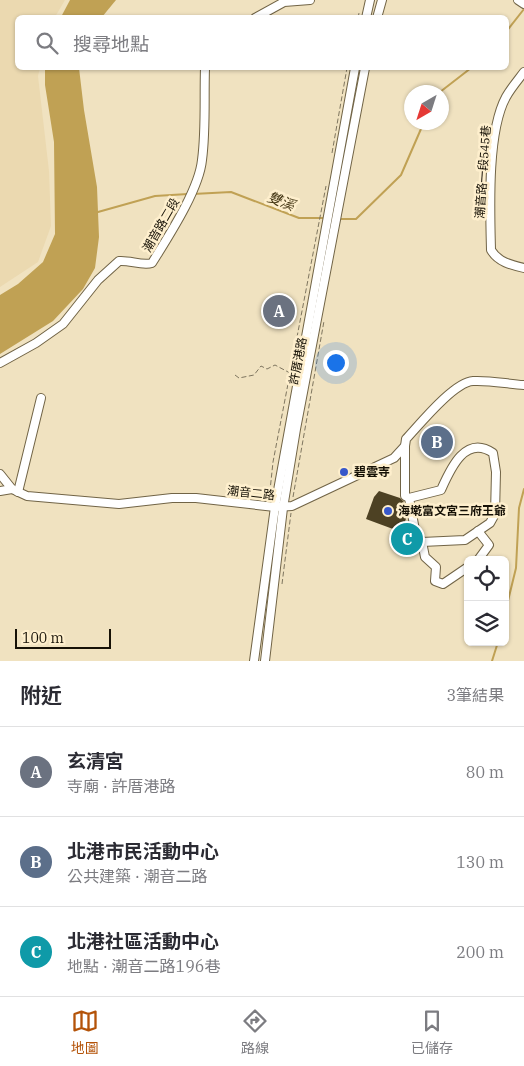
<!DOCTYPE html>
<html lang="zh-TW">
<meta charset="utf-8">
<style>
body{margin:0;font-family:"IBM Plex Serif","Noto Sans TC",serif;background:#f2f2f3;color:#2b2b33}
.controls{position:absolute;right:15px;bottom:15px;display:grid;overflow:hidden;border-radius:8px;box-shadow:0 1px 4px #0004}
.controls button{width:45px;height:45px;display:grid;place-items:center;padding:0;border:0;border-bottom:1px solid #e1e1e2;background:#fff;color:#2b2b33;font:25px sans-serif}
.compass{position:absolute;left:404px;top:85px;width:45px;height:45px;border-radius:50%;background:#fff;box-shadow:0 1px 4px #0004;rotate:219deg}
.scale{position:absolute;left:15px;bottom:12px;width:96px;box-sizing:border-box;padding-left:5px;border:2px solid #161106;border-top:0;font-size:14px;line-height:18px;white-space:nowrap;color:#161106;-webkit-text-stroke:4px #feefcd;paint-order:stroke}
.you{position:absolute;left:335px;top:362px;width:18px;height:18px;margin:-12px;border:4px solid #fff;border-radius:50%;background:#1a73e8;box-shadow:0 0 0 8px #1a73e833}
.badge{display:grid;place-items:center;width:32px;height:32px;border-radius:50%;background:#b45309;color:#fff;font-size:16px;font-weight:700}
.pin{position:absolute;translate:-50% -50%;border:2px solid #fff;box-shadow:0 1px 5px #0006}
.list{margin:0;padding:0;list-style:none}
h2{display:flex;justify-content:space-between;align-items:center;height:65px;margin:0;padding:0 20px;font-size:21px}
h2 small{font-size:16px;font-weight:400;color:#7c7c81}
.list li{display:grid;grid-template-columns:32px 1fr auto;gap:15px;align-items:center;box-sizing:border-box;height:90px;padding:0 20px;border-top:1px solid #e1e1e2}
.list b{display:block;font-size:19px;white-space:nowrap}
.list p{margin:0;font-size:16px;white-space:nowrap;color:#7c7c81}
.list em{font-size:16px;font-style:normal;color:#7c7c81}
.icon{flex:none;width:28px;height:28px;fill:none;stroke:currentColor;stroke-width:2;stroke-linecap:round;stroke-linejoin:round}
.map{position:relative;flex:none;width:524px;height:661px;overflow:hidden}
.search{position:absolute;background:#fff;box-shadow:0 1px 4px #0004;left:15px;right:15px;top:15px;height:55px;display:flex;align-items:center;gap:12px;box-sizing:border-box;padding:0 18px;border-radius:8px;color:#7c7c81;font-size:19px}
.sheet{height:335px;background:#fff}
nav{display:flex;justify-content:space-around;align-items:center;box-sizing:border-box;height:70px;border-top:1px solid #e1e1e2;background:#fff;font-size:14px;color:#7c7c81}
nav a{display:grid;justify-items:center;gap:2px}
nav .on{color:#b45309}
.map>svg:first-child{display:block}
.built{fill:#ebd9b0}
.water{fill:#c0a154}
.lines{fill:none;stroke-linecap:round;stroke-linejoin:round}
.stream{stroke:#c0a154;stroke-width:2}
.building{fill:#4d4123}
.minor-casing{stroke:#716446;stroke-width:10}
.path{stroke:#7e755f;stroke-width:1;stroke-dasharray:5 2.5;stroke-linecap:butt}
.minor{stroke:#fff;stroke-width:8}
.path-bridge{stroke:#7e755f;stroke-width:1;stroke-dasharray:5 2.5;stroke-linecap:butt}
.poi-dot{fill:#3858ca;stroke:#feefcd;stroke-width:2}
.labels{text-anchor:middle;stroke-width:5;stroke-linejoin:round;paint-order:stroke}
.street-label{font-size:12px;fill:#161106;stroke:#feefcd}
.poi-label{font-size:12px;font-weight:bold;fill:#161106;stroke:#feefcd;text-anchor:start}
.water-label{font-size:14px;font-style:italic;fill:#4a3c1a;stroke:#feefcd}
</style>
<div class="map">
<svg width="524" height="661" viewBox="0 0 524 661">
<rect width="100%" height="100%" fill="#f0e2c0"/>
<path class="built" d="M0,0h65l-10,17 -37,1v50h22l-2,8 11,95 2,55 -13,36 -38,25z"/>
<g class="water">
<path d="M70,0h46l-14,17h-41z"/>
<path d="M45,68h34l5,42 13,77 2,50 -4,31 -12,21 -30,32 -53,33v-59l18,-11 25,-22 12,-28 -1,-92 -9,-57z"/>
</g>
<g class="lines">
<g class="stream">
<path d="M506,32l18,-23"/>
<path d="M440,92l31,-24"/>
<path d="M193,194l38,-2 68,26h27"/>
<path d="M98,212l57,-16 33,-2"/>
<path d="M338,219h18l45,-44 23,-53"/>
<path d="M505,613l11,-45 3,-60 5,-19"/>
<path d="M492,661l6,-19"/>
</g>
</g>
<g class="building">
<path d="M437,425v3h5l5,29 -11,1 -2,-9h-3l-4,-21z"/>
<path d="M379,491l21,7 4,4 3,14 -6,16 -35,-13 8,-22z"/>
<path d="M397,532l15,4 5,11 -9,-3 -1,3 -6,-2 1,-3 -7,-2z"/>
</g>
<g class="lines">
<g class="minor-casing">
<g id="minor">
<path d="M518,0l6,4"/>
<path d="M255,18l29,-16 26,-2"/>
<path d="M366,18l4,-18"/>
<path d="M377,18l5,-18"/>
<path d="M524,72c-6,8 -13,16 -18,25 -19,35 -16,112 -15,153 7,12 20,15 33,18"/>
<path d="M0,363l36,-20 27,-19 35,-44 21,-19c11,-1 23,5 33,2 16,-26 47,-73 50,-103 4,-29 2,-63 3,-92"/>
<path d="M405,446v50l4,2 6,32 7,12 3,15 11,10 -1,14 8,3 25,-17"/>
<path d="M0,474l12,15 15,7 92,8 53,-6h24l79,9 17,-1 102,-48 11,-12 1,-7c14,-15 48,-57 67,-58 17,-1 34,3 51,4"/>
<path d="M0,491l12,-2"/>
<path d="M18,492l23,-94"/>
<path d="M409,498l32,-8c9,-20 24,-56 52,-37l3,19 -1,42 -5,9 -25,17 -43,2"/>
<path d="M478,531l11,14 -11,15"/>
<path d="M254,661l21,-154 80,-439"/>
<path d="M265,661l18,-153 13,-79 69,-361"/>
</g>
</g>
<g class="path">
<path d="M358,18l1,-5"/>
<path d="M332,153l15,-85"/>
<path d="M235,375l4,3 15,-3 7,-9 6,3 8,-4 15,8"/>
<path d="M293,497l31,-176"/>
<path d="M269,500l4,-38 53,-276"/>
<path d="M282,584l9,-71"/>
</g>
<use href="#minor" class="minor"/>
<path class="path-bridge" d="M290,373l2,1"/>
</g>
<g class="poi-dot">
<circle cx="344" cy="472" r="5"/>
<circle cx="388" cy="511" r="5"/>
</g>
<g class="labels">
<g class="street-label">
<text transform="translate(483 172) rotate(-86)" y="4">潮音路一段545巷</text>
<text transform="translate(161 225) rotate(-60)" y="4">潮音路二段</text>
<text transform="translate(298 361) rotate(-79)" y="4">許厝港路</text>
<text transform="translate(251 493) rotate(6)" y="4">潮音二路</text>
</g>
<g class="poi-label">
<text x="354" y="476">碧雲寺</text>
<text x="398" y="515">海墘富文宮三府王爺</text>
</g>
<g class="water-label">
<text transform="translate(281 201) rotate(21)" y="5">雙溪</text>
</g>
</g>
</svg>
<div class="controls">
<button><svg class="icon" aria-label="locate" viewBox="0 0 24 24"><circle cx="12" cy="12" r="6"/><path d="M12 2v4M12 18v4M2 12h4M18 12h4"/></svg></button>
<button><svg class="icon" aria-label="layers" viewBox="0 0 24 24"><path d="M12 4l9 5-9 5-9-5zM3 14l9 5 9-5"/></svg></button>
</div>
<svg class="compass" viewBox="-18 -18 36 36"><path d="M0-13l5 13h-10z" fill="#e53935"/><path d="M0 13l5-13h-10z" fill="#7c7c81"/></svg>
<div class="scale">100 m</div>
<div class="you"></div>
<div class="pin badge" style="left:279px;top:311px;background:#6b7280">A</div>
<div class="pin badge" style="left:437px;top:442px;background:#5c6f8a">B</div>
<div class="pin badge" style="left:407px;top:539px;background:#0f9aa8">C</div>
<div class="search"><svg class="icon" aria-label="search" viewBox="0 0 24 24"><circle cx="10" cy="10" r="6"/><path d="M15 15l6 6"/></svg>搜尋地點</div>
</div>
<section class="sheet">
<h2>附近<small>3筆結果</small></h2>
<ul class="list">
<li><span class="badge" style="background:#6b7280">A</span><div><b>玄清宮</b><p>寺廟 · 許厝港路</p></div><em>80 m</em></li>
<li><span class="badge" style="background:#5c6f8a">B</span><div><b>北港市民活動中心</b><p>公共建築 · 潮音二路</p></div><em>130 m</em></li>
<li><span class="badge" style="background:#0f9aa8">C</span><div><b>北港社區活動中心</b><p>地點 · 潮音二路196巷</p></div><em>200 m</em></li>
</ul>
</section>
<nav>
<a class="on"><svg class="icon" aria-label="map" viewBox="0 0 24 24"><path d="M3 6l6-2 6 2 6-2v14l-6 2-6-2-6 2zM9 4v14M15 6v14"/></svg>地圖</a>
<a><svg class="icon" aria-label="directions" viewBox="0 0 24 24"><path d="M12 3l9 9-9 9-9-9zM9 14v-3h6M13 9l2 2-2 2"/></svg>路線</a>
<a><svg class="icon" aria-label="saved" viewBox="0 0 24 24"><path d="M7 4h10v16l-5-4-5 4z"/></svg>已儲存</a>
</nav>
